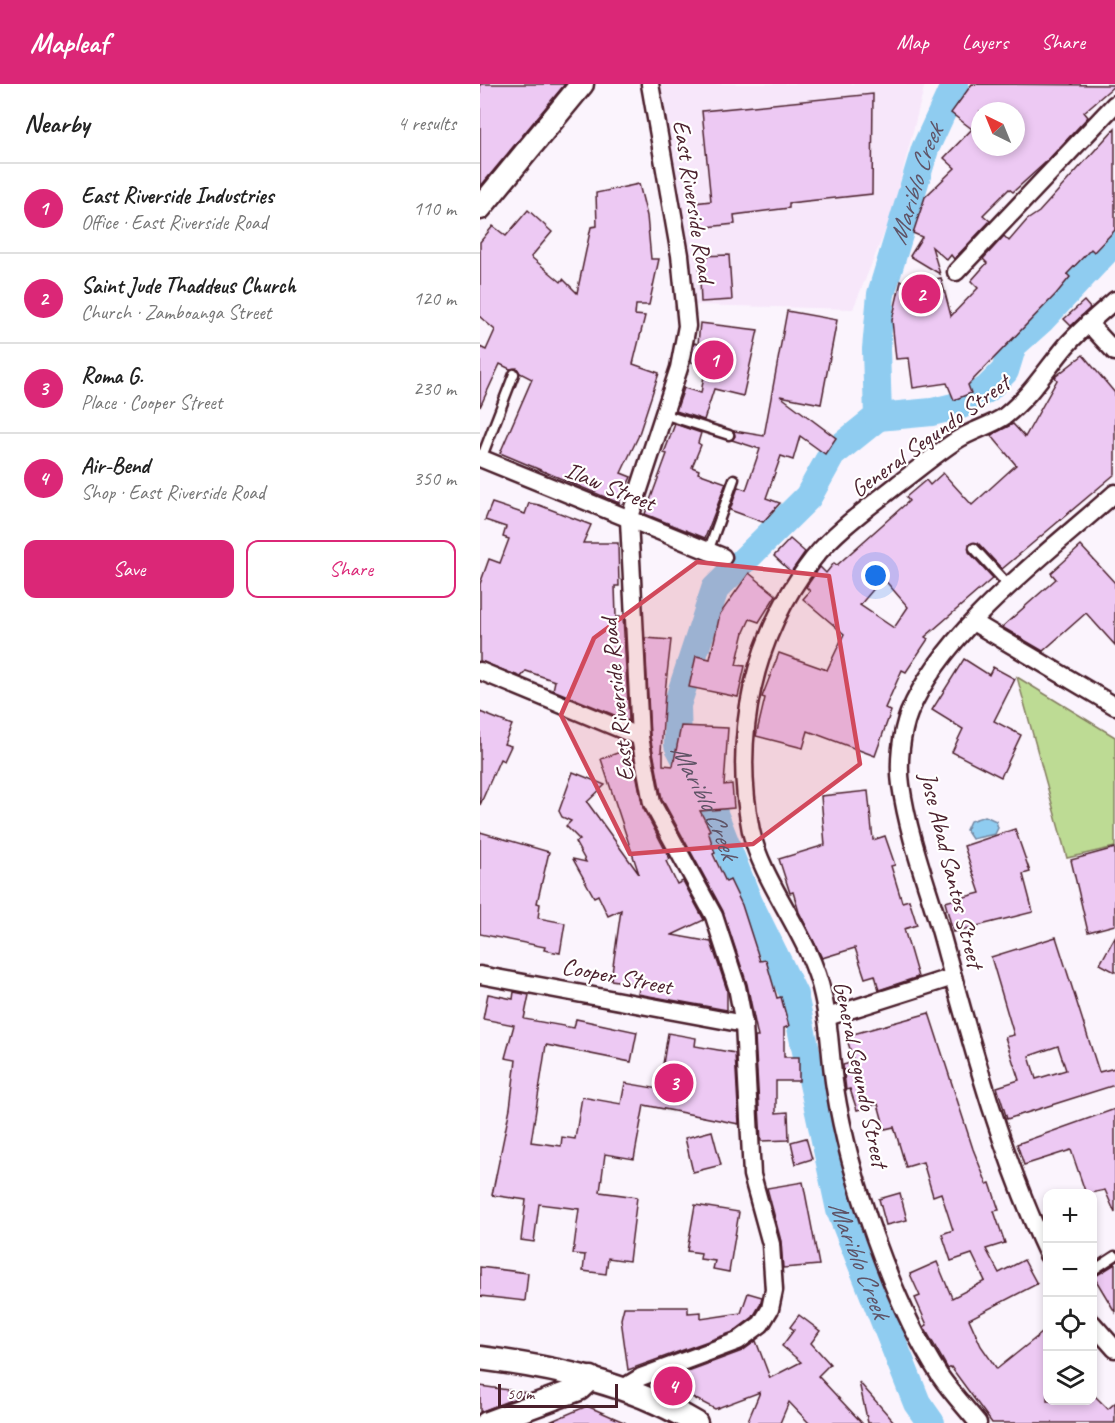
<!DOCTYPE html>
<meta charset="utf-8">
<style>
body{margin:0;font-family:Caveat,sans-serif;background:#f6f6f6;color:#222}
.controls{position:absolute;right:18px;bottom:18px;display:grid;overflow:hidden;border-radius:12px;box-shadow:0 3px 9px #0003}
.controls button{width:54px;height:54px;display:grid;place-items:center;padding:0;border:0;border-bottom:2px solid #e0e0e0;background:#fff;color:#222;font:30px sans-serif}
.compass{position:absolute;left:491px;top:18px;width:54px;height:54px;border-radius:50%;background:#fff;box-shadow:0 3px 9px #0003;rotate:317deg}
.scale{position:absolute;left:18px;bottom:15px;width:120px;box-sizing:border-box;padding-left:6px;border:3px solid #4a1f2b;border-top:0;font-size:16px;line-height:21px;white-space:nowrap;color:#4a1f2b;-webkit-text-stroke:4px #fff;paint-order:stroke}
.you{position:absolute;left:396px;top:492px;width:21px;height:21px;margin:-15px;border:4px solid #fff;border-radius:50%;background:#1a73e8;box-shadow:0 0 0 9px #1a73e833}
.badge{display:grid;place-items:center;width:39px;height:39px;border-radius:50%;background:#db2777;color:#fff;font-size:20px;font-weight:700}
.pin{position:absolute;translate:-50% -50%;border:3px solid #fff;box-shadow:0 2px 6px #0006}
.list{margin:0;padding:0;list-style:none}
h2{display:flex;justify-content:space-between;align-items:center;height:78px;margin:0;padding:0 24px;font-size:26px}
h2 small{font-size:20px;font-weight:400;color:#767676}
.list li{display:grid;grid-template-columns:39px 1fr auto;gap:18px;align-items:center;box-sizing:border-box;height:90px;padding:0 24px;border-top:2px solid #e0e0e0}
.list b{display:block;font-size:22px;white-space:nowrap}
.list p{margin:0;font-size:20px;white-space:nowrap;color:#767676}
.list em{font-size:20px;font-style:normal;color:#767676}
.actions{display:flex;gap:12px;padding:18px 24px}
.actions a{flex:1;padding:14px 0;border:2px solid #db2777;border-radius:12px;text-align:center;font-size:21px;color:#db2777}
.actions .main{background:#db2777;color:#fff}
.icon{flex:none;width:33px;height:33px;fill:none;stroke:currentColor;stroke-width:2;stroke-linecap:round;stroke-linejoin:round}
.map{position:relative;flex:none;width:635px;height:1339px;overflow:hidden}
header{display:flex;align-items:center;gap:36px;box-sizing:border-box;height:84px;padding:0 30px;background:#db2777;color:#fff}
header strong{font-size:28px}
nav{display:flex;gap:33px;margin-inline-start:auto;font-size:21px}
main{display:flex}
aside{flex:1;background:#fff}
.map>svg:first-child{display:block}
.built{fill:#f7e7fa}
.green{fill:#bddb94;stroke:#847d60;stroke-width:1.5}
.water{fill:#8fccf0;stroke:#7387a1;stroke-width:1.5}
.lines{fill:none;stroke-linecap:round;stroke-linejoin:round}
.river{stroke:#8fccf0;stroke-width:28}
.building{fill:#edc9f3;stroke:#4a1f2b;stroke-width:1.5;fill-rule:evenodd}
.lane-casing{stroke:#4a1f2b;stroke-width:13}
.street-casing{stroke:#4a1f2b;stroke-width:21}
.secondary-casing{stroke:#4a1f2b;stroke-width:27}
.lane{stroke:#fff;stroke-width:8}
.street{stroke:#fff;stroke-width:16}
.secondary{stroke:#fff;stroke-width:22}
.marked{fill:#d1495b;fill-opacity:0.2;stroke:#d1495b;stroke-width:4.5;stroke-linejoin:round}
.labels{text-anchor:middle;stroke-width:4.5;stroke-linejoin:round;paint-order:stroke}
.street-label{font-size:24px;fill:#4a1f2b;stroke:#fff}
.water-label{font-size:26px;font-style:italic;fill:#5f5366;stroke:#fff}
</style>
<header>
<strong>Mapleaf</strong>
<nav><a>Map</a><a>Layers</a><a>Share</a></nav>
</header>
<main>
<aside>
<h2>Nearby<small>4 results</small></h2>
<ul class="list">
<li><span class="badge">1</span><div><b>East Riverside Industries</b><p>Office · East Riverside Road</p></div><em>110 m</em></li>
<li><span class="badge">2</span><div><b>Saint Jude Thaddeus Church</b><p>Church · Zamboanga Street</p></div><em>120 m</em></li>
<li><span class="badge">3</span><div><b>Roma G.</b><p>Place · Cooper Street</p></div><em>230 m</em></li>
<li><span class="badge">4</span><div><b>Air-Bend</b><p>Shop · East Riverside Road</p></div><em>350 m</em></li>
</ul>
<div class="actions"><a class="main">Save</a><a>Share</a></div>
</aside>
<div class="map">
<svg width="635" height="1339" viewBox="0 0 635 1339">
<rect width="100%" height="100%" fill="#fbf4fd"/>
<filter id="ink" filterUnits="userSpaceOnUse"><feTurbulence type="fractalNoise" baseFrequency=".0167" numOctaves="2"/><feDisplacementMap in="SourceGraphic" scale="12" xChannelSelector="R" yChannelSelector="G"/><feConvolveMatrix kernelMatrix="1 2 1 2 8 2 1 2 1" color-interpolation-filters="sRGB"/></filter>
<g filter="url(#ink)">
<path class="built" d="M175,0h270l-34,133 -38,92 -158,-4z"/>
<path class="green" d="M537,593l98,60v110l-48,11z"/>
<path class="water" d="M505,732l11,5 2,7 -3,6 -23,5 -6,-9 4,-9z"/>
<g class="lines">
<g class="river">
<path id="s1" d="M398,333l-46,37 -24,43 -93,92 -38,116 1,40 35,66 36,92 45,92 46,215 77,193 14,20"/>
<path id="s2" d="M398,333l-2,-68 5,-55 44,-145 30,-65"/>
<path d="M398,333l54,-5 29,-7 26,-16 18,-18 8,-26 29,-26 73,-78"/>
</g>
</g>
<g class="building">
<path d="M0,0h85l-85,103z"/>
<path d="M492,0l143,1 -31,27 4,5 -42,45 -33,30 -4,-3 -26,26 7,6 -36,38 -3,-4 -4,5 -15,-13 8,27 -30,-18 12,-19 -9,-4 12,-36 30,-29 -11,-10 28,-29 -21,-16zM500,27h36v36h-36z"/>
<path d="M393,10l-1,100 -83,9v5l-55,7 1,9 -38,4 -3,-25 17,-2 -9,-90z"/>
<path d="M635,44v102l-21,22 -3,-3 -24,25 3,3 -14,17 -88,91 3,8 -17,7 -7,-17 -34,5 -4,-30 -13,1 -4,-39 9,-39 11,3 29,-6 10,38 27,-28 -7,-7 16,-18 -4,-4 21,-23 5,5 18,-21 12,-8z"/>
<path d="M159,100l8,32 4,43h8l-10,46h-13l-1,10 10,1 -12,48 26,9 -21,64 -17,36 10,4 -12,26 -119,-50 32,-74 -12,-6 -3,-5 -7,1 -10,-5 -20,43v-60l6,3 9,-20 -15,-13v-75l13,-16 13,10 22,-26 24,22 -21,25 30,25 2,-3 14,14 14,-66 6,-1 -1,-33z"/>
<path d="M249,171l3,45 -31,2 -2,-46z"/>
<path d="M604,217l6,7 -19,18 -7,-7z"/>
<path d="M307,227l50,9 -16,84 -41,-8 56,42 -11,16 -25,-18 -7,24 -12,-4 -15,42 14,5 -17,19 -33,-12 8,-23 8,3 14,-41 -28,-9 3,-4 -1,-5 30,5z"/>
<path d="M220,239l58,7 -15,66 -29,-7 -10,31 -28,-9 8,-23 17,5 5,-28 -15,-3 3,-19 4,1z"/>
<path d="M603,271l32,38v81l-113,95 -24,-26 -9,1v8l24,26 -68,59 3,2 -22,33 -4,-2 -17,38 6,3 -16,45 -67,-25 -5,17 -47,-12 9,-38 -3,-1 17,-44 48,17 17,-36 -41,-35 7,-8 -4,-4 14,-20 6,6 8,-10 3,2 72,-64 -3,-4 20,-17 4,5 13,-12 29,32 44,-40 -25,-30 22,-11 12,13 32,-57 -2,-3zM403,494l25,29 -14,21 -34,-23z"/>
<path d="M195,340l26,9 -3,10 3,2 -9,22 7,3 -1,3 28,10 -21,55 -60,-24 22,-60 -3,-1z"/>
<path d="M12,419l33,11 4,-11 10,2 52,20 -8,18h35l1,43h-4l1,31h7l6,104 -76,-31 2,-9 -29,-10 -5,6 -41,-16v-77l9,-25 11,4 9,-24 -6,-2 3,-10 -21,-7z"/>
<path d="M310,455l15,13 -14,20 -17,-16z"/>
<path d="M601,462l34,37v62l-29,-32 -43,38 -41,-24 54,-48 -5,-6z"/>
<path d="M269,489l27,22 -17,27 -9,-3 -6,13 -8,33 9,1 -7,31 -49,-10 7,-31 14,3 10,-45z"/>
<path d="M165,554l26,2 -6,52 -4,60h2v13l10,1 8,-40 47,2 -4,57 8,-1 2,24 -34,3 10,19 -2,1 7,22 -2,1 13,28 4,-2 12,25 18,56 6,-1 11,38 4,-1 8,29 -5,2v29h15v24h-23v32l12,-1 1,28 -28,1 -6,-104h3l-11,-53 -24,-73 -61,-112 -12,-63z"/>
<path d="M484,575l25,16 4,-8 22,12 -21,42 27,14 -20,42 -49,-25 11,-23 -31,-19z"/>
<path d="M0,628l32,13 -8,19 7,2 -7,15 -4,-2 -20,46z"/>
<path d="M151,664l12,60 27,51 -4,2 11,23 6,-3 21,39 -32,15 39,7 16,48v20l-89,-16 2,-10 -29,-4 10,-70 -13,6 -10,-21 -4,2 -21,-38 13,3 -11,-20 5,-2 -14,-14 5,-5 -9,-4 -3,-6 14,-39 32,13 -18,17 52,72 -38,-115z"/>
<path d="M388,707l5,49 12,-4 10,29 -4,1 11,36 7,-2 8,25 -13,4 14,48 -39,13 -4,-15 -10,3 -10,-30 -33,10 -23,-46 -6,-20 -3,1 -11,-34 46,-14 -4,-49z"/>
<path d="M535,745l15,43 -7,2 10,38 -80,20 -8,-30 35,-9 -16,-47z"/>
<path d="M0,748l69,20 -12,51 3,1 -2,14 27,5 -5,30 -16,-3 1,-3 -65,-13z"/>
<path d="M635,764v77l-27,7 -17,-72z"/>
<path d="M576,853l43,135 16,-4v17l-108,34 -10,-32 22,-7 -14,-43 9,-2 -23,-78zM578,962l8,24 -30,9 -7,-23z"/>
<path d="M635,853v35l-15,-8z"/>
<path d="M34,908l15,3 -5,24 50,9 2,-9 61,13 -6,30 -85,-17 -15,97 30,4 1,-9 13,2 7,-42 39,7 4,-21 34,6 9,-56 28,5 -1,8 40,7 4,71 -95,-19 -10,54 -29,-5 -5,38 37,5 -8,64 -21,-3 -2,16 -23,-3 2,-16 -12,-1 6,-45 -40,-5 -5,38 -13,-2 5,-40 -34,-5 18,-87 6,-48 -11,-2 9,-33 -31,-6 5,-25 25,5z"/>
<path d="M449,929l44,136 14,35 3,-1 9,27 -5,1 11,32 -19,6 13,24 25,-13 13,24 -68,35 12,27 16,23 50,-40v72h45l1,-7 15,15 7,-6v20h-123l-41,-56 -3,2 -24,-42 3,-2 -12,-27 5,-2 -10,-22 27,-12 15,36 33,-17 -13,-27 -21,7 -9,-27 11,-4 -12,-37 -8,3 -10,-34 -17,5 -12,-40 -9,2 -7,-25 -21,6 -7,-21 -4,1 -3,-25 11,-3 -8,-26z"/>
<path d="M635,1025v104l-10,-23 -19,4 -15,-44 -47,15 -7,-21z"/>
<path d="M232,1047l9,34 -28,7 -8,-34z"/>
<path d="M326,1054l6,21 -16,5 -5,-22z"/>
<path d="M323,1098l16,83 -36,3 -2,-27 -14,-53z"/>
<path d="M420,1109l7,27 -21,5 -7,-26z"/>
<path d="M215,1121l44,7 -10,60 -16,-3 2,-8 -15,-2 1,-6 -14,-2z"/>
<path d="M635,1180v48l-21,-35z"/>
<path d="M0,1183l48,6 -3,28 -45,-5z"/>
<path d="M268,1209l14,4 -2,8 -7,12 -20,15 -105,38 -7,-51 3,-12h64v6l13,-1v7l40,-6z"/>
<path d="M319,1231l21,16 -9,12 19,21 -12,12 44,47h-53l-20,-21 -9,21h-33l13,-31 -45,17 -54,-28 81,-30 14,-10 14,37 31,-16 -19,-16 12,-16 -4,-3z"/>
<path d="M379,1298l36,41h-27z"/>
<path d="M0,1302l49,7 -49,19z"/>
<path d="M107,1322l39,17h-79z"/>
</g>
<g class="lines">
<g class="lane-casing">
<g id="lane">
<path d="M183,330l66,21"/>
<path d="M1,375l33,-85"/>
<path d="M494,464l35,38"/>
<path d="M229,465l25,-70"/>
<path d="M612,1187l23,-15"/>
</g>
</g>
<g class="street-casing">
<g id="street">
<path d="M476,188l159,-168"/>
<path d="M608,239l27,29"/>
<path d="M0,374l243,99"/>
<path d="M493,538l142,84"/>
<path d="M0,587l160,66"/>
<path d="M0,891l264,49"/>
<path d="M347,933l126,-40"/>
<path d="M568,1171c-48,-102 -77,-213 -107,-322 -14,-48 -33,-98 -40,-148 -3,-21 0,-52 8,-72 36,-85 138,-159 206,-220"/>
<path d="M612,1239l23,26"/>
<path d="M143,1304l18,-11 97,-36 23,-17 9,-15 4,-19 -3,-46 -19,-69 -8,-151 -7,-37 -23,-71 -62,-113 -12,-66 -11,-217 50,-152 8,-42 -7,-71 -30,-171"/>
<path d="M498,1339c-13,-16 -27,-31 -38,-47 -48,-74 -91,-200 -105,-288 -5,-30 -5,-62 -12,-92 -12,-59 -60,-111 -72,-165 -19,-95 2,-195 62,-272 23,-29 56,-52 85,-75 20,-15 39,-31 59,-44 15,-10 34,-14 48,-24 25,-20 41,-46 61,-70 15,-17 32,-31 49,-46"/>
</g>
</g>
<g class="secondary-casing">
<g id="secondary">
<path d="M0,124l102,-124"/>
<path d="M0,1274c76,10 149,25 216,65"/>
<path d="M7,1339l92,-34 12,-11"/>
</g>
</g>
<use href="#lane" class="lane"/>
<use href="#street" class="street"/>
<use href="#secondary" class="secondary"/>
</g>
</g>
<path class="marked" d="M217,478l132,14 31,188 -107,80 -123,10 -69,-139 33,-77z"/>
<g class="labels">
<g class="street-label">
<text transform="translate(214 117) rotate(81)" y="8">East Riverside Road</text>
<text transform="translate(450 352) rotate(-36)" y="8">General Segundo Street</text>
<text transform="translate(130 402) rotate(22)" y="8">Ilaw Street</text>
<text transform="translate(137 616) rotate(-96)" y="8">East Riverside Road</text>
<text transform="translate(472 786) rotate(76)" y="8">Jose Abad Santos Street</text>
<text transform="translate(137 892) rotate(11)" y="8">Cooper Street</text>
<text transform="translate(381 990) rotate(78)" y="8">General Segundo Street</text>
</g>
<g class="water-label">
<text dy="9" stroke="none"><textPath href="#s2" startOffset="238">Mariblo Creek</textPath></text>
<text dy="9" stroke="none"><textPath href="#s1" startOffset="464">Mariblo Creek</textPath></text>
<text dy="9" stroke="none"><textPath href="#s1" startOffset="950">Mariblo Creek</textPath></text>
</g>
</g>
</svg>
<div class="controls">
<button>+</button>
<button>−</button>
<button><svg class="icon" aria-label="locate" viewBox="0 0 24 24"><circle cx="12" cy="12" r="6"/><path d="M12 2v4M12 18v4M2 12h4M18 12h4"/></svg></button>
<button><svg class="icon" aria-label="layers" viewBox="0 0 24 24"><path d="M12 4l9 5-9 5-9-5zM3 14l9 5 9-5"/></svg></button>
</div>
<svg class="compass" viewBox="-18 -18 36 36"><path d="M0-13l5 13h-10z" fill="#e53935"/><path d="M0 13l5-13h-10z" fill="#767676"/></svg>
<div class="scale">50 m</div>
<div class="you"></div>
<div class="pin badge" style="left:234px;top:276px">1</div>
<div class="pin badge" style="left:441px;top:210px">2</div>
<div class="pin badge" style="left:194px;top:999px">3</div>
<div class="pin badge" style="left:193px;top:1302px">4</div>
</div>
</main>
